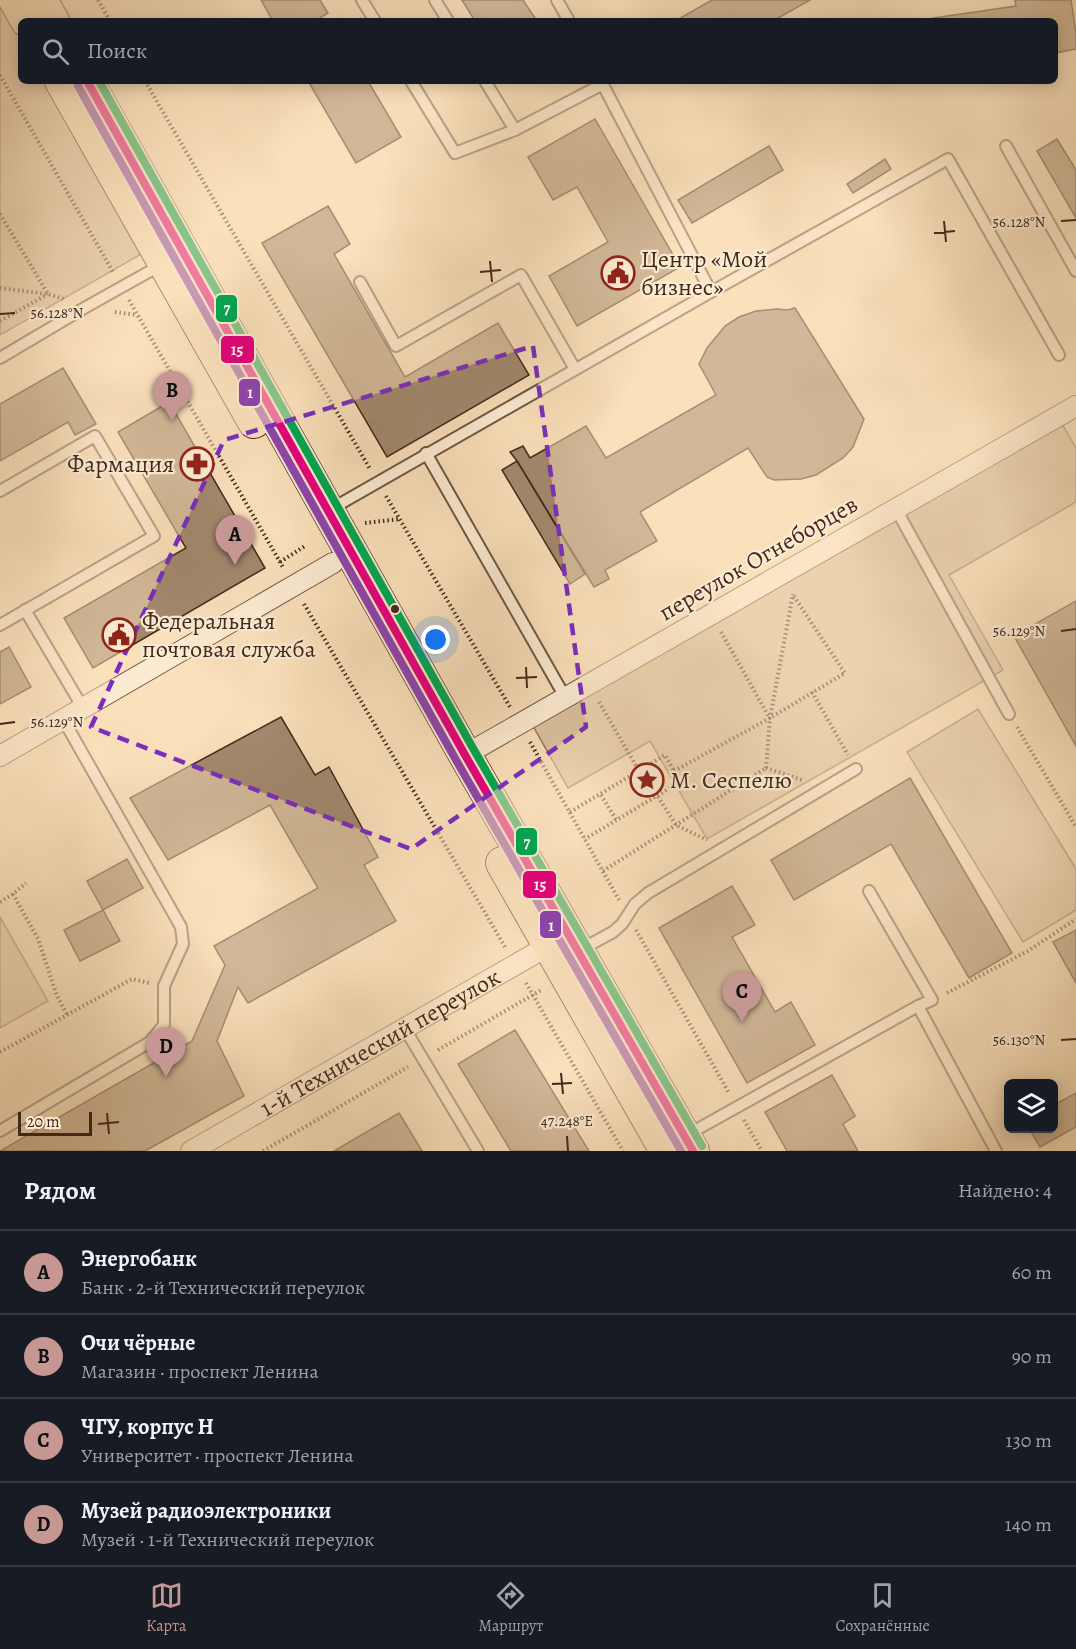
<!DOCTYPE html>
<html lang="ru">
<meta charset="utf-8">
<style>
body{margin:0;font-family:Alegreya,serif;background:#20242c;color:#f1f3f6}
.controls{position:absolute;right:18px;bottom:18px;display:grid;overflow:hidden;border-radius:9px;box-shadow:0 3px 15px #0003}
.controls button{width:54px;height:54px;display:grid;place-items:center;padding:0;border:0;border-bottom:2px solid #363941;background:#171b24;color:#f1f3f6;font:30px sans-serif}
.scale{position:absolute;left:18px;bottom:15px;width:74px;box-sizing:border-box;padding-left:6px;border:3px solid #43281b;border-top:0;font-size:16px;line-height:21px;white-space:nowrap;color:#43281b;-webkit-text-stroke:4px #fcebd3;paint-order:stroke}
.you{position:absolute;left:436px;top:640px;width:21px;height:21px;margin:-15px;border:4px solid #fff;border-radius:50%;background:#1a73e8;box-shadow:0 0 0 9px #1a73e833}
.badge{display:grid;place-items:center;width:39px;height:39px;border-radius:50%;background:#c59692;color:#111;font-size:20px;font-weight:700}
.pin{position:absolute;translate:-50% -50px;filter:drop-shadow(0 2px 3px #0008)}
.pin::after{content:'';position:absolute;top:32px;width:21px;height:18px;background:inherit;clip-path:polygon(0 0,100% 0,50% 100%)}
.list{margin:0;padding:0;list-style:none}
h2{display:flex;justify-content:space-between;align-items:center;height:78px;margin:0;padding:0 24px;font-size:26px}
h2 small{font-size:20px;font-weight:400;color:#9ea1a6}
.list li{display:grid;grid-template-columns:39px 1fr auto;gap:18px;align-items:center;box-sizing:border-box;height:84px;padding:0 24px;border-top:2px solid #363941}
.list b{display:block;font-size:22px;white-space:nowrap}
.list p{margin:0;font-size:20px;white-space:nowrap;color:#9ea1a6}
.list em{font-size:20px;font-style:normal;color:#9ea1a6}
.icon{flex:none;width:33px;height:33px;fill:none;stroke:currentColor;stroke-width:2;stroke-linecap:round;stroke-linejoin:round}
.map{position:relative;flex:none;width:1076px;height:1151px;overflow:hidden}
.search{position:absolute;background:#171b24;box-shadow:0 3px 15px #0003;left:18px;right:18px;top:18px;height:66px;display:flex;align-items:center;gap:15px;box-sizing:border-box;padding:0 21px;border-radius:9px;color:#9ea1a6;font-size:22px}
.sheet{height:414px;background:#171b24}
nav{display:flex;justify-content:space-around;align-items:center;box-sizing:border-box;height:84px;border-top:2px solid #363941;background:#171b24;font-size:16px;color:#9ea1a6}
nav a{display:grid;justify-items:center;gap:3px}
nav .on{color:#c59692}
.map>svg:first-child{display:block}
.green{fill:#dbc1a0;stroke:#8f745e;stroke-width:1.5}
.building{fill:#a2886e;stroke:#43281b;stroke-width:1.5}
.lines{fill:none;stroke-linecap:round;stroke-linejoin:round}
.service-casing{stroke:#715643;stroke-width:14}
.minor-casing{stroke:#715643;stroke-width:22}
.primary-casing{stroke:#43281b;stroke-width:34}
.path{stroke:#43281b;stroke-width:4;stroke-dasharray:1.5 3;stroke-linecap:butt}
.service{stroke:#fcebd3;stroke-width:10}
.minor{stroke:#fcebd3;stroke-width:20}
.primary{stroke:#fae0bb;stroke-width:32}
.bus-1-casing{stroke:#fcebd3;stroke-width:12}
.bus-2-casing{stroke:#fcebd3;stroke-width:12}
.bus-3-casing{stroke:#fcebd3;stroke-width:12}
.bus-1{stroke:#e5007d;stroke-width:8}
.bus-2{stroke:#8e44ad;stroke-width:8}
.bus-3{stroke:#00a651;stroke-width:8}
.marked{fill:none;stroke:#7b2cbf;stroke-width:4.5;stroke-dasharray:12 8;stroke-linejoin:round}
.ticks{fill:none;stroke:#43281b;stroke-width:2}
.bus-dot{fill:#43281b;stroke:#fcebd3;stroke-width:2}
.labels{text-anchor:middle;stroke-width:4.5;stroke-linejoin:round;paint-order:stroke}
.poi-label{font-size:24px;fill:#43281b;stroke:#fcebd3;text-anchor:start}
.street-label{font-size:24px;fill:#43281b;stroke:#fcebd3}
.ticks-label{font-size:15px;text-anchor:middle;fill:#43281b;stroke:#fcebd3;stroke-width:4.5;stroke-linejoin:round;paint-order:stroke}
.line-badge{stroke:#fcebd3;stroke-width:2}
.badge-label{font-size:16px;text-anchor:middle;font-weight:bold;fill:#fff}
</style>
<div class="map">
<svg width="1076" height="1151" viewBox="0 0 1076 1151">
<rect width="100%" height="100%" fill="#fae0bb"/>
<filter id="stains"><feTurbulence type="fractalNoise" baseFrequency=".00333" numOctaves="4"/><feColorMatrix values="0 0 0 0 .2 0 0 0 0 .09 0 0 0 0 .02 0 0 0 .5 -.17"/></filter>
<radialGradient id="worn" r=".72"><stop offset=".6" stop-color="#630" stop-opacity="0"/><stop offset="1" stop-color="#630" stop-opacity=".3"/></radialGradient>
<g class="green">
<path d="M0,0l21,36v45h25l97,172 -143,82z"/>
<path d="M1062,424l14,24v54l-127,73 54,95 -296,169 -57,-98 -82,47 -35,-62z"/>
<path d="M978,709l98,160v41l-53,32 -116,-190z"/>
<path d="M0,917l48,84 -48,27z"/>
</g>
<g class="building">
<path d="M261,0h59l8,13 -13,8h-42z"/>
<path d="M462,0h61l14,21h-62z"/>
<path d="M712,0h98l-37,21h-98z"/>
<path d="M1015,0h56l5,33v16l-21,4v-32h-121l-1,-3 83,-12z"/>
<path d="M308,81h60l33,56 -45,26z"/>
<path d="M595,119l85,148 -103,59 -28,-50 59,-34 -31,-55 -24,13 -25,-43z"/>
<path d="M1057,139l19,31v48l-39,-67z"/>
<path d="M769,146l14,24 -91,53 -14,-23z"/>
<path d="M885,159l6,10 -38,24 -6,-9z"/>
<path d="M328,206l22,38 -16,10 71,123 93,-54 31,52 -142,82 -125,-214z"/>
<path d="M795,308l69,111 -11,28 -10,11 -27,17 -15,4 -27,1 -7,-3 -19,-29 -108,64 17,29 -52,29 4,9 -15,8 -77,-126 -7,-9 13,-6 7,12 56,-32 20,32 110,-63 -17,-31 8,-16 18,-22 14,-9 17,-6 21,-2 11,1z"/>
<path d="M63,368l33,56 -21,11 -7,-13 -68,39v-57z"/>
<path d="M169,402l96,166 -172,100 -29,-50 122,-70 -68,-116z"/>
<path d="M517,461l68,113 -15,10 -68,-114z"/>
<path d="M1076,601v145l-62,-110z"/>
<path d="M9,647l22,40 -31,17v-52z"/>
<path d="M281,717l34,58 14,-8 49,90 -14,8 32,56 -148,82 -10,-16 -21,54 27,55 -99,55h-145l192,-110 33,-76 -11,-19 104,-58 -48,-83 -102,55 -38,-62z"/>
<path d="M910,778l102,175 -43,25 -78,-134 -97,56 -23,-40z"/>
<path d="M127,859l16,29 -40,22 -16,-29z"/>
<path d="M732,886l23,39 -23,12 43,75 16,-10 24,43 -68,38 -88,-155z"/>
<path d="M103,910l17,31 -40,20 -16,-31z"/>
<path d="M1076,930v53l-23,-41z"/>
<path d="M515,1030l74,121h-78l-53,-87z"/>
<path d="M832,1075l23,41 -12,8 15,27h-71l-22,-39z"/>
<path d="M1076,1093v34l-36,20 -11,-19h25v-23z"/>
<path d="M399,1113l23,38h-88z"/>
</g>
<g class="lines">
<g class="service-casing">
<g id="service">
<path d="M362,0l13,21"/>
<path d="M435,0l13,21"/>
<path d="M557,0l12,21"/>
<path d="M411,81l44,72 60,-23"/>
<path d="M485,81l30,49 88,-46"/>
<path d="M1006,146l70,125"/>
<path d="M360,282l36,64 125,-71 54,94"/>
<path d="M711,292l237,-133 111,196"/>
<path d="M0,358l86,-51 75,-42"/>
<path d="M426,453l139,244"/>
<path d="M0,491l95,-55 59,100 -154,89"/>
<path d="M331,509l380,-217 -110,-211"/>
<path d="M896,509l113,205"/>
<path d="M25,610l58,98"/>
<path d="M580,950l33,-18 9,-8 13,-20 13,-11 208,-124"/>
<path d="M918,1006l78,145"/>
<path d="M405,1029l73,122"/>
<path d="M0,1131l150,-89 14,-17v-39l19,-42 -2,-17 -118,-208"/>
<path d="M687,1135l231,-129 14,-6 -63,-109"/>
</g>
</g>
<g class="minor-casing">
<g id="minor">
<path d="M465,755l611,-349"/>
<path d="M0,756l333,-193"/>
<path id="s1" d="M191,1151l357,-205"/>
</g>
</g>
<g class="primary-casing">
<g id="primary">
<path d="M15,0l12,21"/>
<path d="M41,0l12,21"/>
<path d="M61,81l193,341"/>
<path d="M87,81l378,674 228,396"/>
<path d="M502,863l164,288"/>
</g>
</g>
<g class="path">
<path d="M98,0l12,21"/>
<path d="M0,75l113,197"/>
<path d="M145,81l225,388"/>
<path d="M0,214l48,80 16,5"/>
<path d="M0,288l47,6"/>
<path d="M129,300l155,269"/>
<path d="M115,312l22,3"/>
<path d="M0,321l48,-27"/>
<path d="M386,496l124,211"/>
<path d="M365,523l35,-4"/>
<path d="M280,562l25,-16"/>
<path d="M304,604l201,343"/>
<path d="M721,632l48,85"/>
<path d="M812,692l36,63"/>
<path d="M599,702l40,69"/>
<path d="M1017,727l59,100"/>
<path d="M530,742l89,158"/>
<path d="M766,768l4,-50 23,-124"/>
<path d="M766,768l36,12"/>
<path d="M641,770l35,55 31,15"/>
<path d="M674,771l96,-53 75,-45 -52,-78"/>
<path d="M601,795l16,26"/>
<path d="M570,812l95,-57 15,27 -95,57"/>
<path d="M603,871l163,-103"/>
<path d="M13,894l25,45 19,57 11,20"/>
<path d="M0,902l13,-8 13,-11"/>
<path d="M636,930l93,163"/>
<path d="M526,983l97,168"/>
<path d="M947,993l81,-42 48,-32"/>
<path d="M438,1050l105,-61"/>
<path d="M0,1052l132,-73 17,4"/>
<path d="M744,1120l18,31"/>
<path d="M263,1151l145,-84"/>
</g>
<use href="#service" class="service"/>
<use href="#minor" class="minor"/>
<use href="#primary" class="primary"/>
<g class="bus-1-casing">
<path id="bus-1" d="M87,81l378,674 228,396"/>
</g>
<g class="bus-2-casing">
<path id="bus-2" d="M78,86l378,674 225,391"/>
</g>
<g class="bus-3-casing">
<path id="bus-3" d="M99,81l375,669 228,396"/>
</g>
<use href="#bus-1" class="bus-1"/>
<use href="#bus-2" class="bus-2"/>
<use href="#bus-3" class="bus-3"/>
</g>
<path d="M0 0H1076V1151H0ZM533,346l53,381 -175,122 -320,-122 133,-287z" fill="#fae0bb" fill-opacity=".55" fill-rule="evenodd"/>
<path class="marked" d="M533,346l53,381 -175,122 -320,-122 133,-287z"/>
<path class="ticks" d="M944,221l2,21M1061,221l15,-1M934,233l21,-2M490,261l2,21M480,272l21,-2M0,314l15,-1M1061,631l15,-2M526,667l1,21M516,678l21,-1M0,724l15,-2M1061,1040l15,-1M561,1073l2,21M552,1084l20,-1M107,1113l2,21M98,1124l21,-2M567,1136l1,15"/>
<defs>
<g id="civic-ring" transform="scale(1.725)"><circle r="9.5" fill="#fcebd3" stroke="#8f2418" stroke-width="1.5"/><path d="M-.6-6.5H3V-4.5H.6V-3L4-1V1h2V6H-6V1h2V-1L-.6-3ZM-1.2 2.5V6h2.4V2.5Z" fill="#8f2418"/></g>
<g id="pharmacy-ring" transform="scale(1.725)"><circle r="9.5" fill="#fcebd3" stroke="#8f2418" stroke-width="1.5"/><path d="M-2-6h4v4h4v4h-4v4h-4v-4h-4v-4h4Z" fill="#8f2418"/></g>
<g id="sight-ring" transform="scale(1.725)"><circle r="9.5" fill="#fcebd3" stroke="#8f2418" stroke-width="1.5"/><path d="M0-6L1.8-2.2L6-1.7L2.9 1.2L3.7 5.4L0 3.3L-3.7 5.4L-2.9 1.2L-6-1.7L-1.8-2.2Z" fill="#8f2418"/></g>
</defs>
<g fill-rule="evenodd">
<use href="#civic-ring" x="618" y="273"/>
<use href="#pharmacy-ring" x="197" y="464"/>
<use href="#civic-ring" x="119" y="635"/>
<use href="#sight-ring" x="647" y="780"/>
</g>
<circle class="bus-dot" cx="395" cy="609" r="5"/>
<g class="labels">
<g class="poi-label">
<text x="641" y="267">Центр «Мой<tspan x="641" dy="28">бизнес»</tspan></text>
<text x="174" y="472" text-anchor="end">Фармация</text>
<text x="142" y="629">Федеральная<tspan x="142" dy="28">почтовая служба</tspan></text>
<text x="670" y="788">М. Сеспелю</text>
</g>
<g class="street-label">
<text transform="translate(758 558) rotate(-30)" y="8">переулок Огнеборцев</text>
<text dy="8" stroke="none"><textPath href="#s1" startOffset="218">1-й Технический переулок</textPath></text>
</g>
</g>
<g class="ticks-label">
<text x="1019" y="227">56.128°N</text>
<text x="57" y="318">56.128°N</text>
<text x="1019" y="636">56.129°N</text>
<text x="57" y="727">56.129°N</text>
<text x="1019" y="1045">56.130°N</text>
<text x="567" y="1126">47.248°E</text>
</g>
<g class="line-badge">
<rect x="215" y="294" width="23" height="29" rx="6" fill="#00a651"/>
<rect x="220" y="335" width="35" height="29" rx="6" fill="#e5007d"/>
<rect x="238" y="378" width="23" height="29" rx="6" fill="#8e44ad"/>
<rect x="515" y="827" width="23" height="29" rx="6" fill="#00a651"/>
<rect x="522" y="870" width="35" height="29" rx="6" fill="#e5007d"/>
<rect x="539" y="910" width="23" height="29" rx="6" fill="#8e44ad"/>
</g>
<g class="badge-label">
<text x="227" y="314">7</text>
<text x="237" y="355">15</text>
<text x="250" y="398">1</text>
<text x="527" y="848">7</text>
<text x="540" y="890">15</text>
<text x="551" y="931">1</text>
</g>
<rect width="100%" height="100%" filter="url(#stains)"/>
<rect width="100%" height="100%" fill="url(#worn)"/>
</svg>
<div class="controls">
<button><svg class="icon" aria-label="layers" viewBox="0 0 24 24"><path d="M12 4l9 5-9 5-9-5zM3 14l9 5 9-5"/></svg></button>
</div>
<div class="scale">20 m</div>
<div class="you"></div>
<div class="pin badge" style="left:235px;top:565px">A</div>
<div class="pin badge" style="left:172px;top:421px">B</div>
<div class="pin badge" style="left:742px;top:1022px">C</div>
<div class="pin badge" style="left:166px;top:1077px">D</div>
<div class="search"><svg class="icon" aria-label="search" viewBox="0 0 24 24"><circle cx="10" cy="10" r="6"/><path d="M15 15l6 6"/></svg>Поиск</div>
</div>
<section class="sheet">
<h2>Рядом<small>Найдено: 4</small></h2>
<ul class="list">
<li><span class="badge">A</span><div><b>Энергобанк</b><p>Банк · 2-й Технический переулок</p></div><em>60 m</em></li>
<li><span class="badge">B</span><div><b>Очи чёрные</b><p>Магазин · проспект Ленина</p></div><em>90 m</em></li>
<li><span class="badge">C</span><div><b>ЧГУ, корпус Н</b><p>Университет · проспект Ленина</p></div><em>130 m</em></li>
<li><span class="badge">D</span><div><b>Музей радиоэлектроники</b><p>Музей · 1-й Технический переулок</p></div><em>140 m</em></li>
</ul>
</section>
<nav>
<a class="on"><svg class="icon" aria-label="map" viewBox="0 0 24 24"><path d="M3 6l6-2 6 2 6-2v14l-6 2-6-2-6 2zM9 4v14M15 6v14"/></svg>Карта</a>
<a><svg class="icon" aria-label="directions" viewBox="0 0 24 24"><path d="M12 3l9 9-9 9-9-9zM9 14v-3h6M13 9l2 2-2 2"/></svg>Маршрут</a>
<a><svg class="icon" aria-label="saved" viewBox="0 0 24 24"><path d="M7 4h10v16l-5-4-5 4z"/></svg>Сохранённые</a>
</nav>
